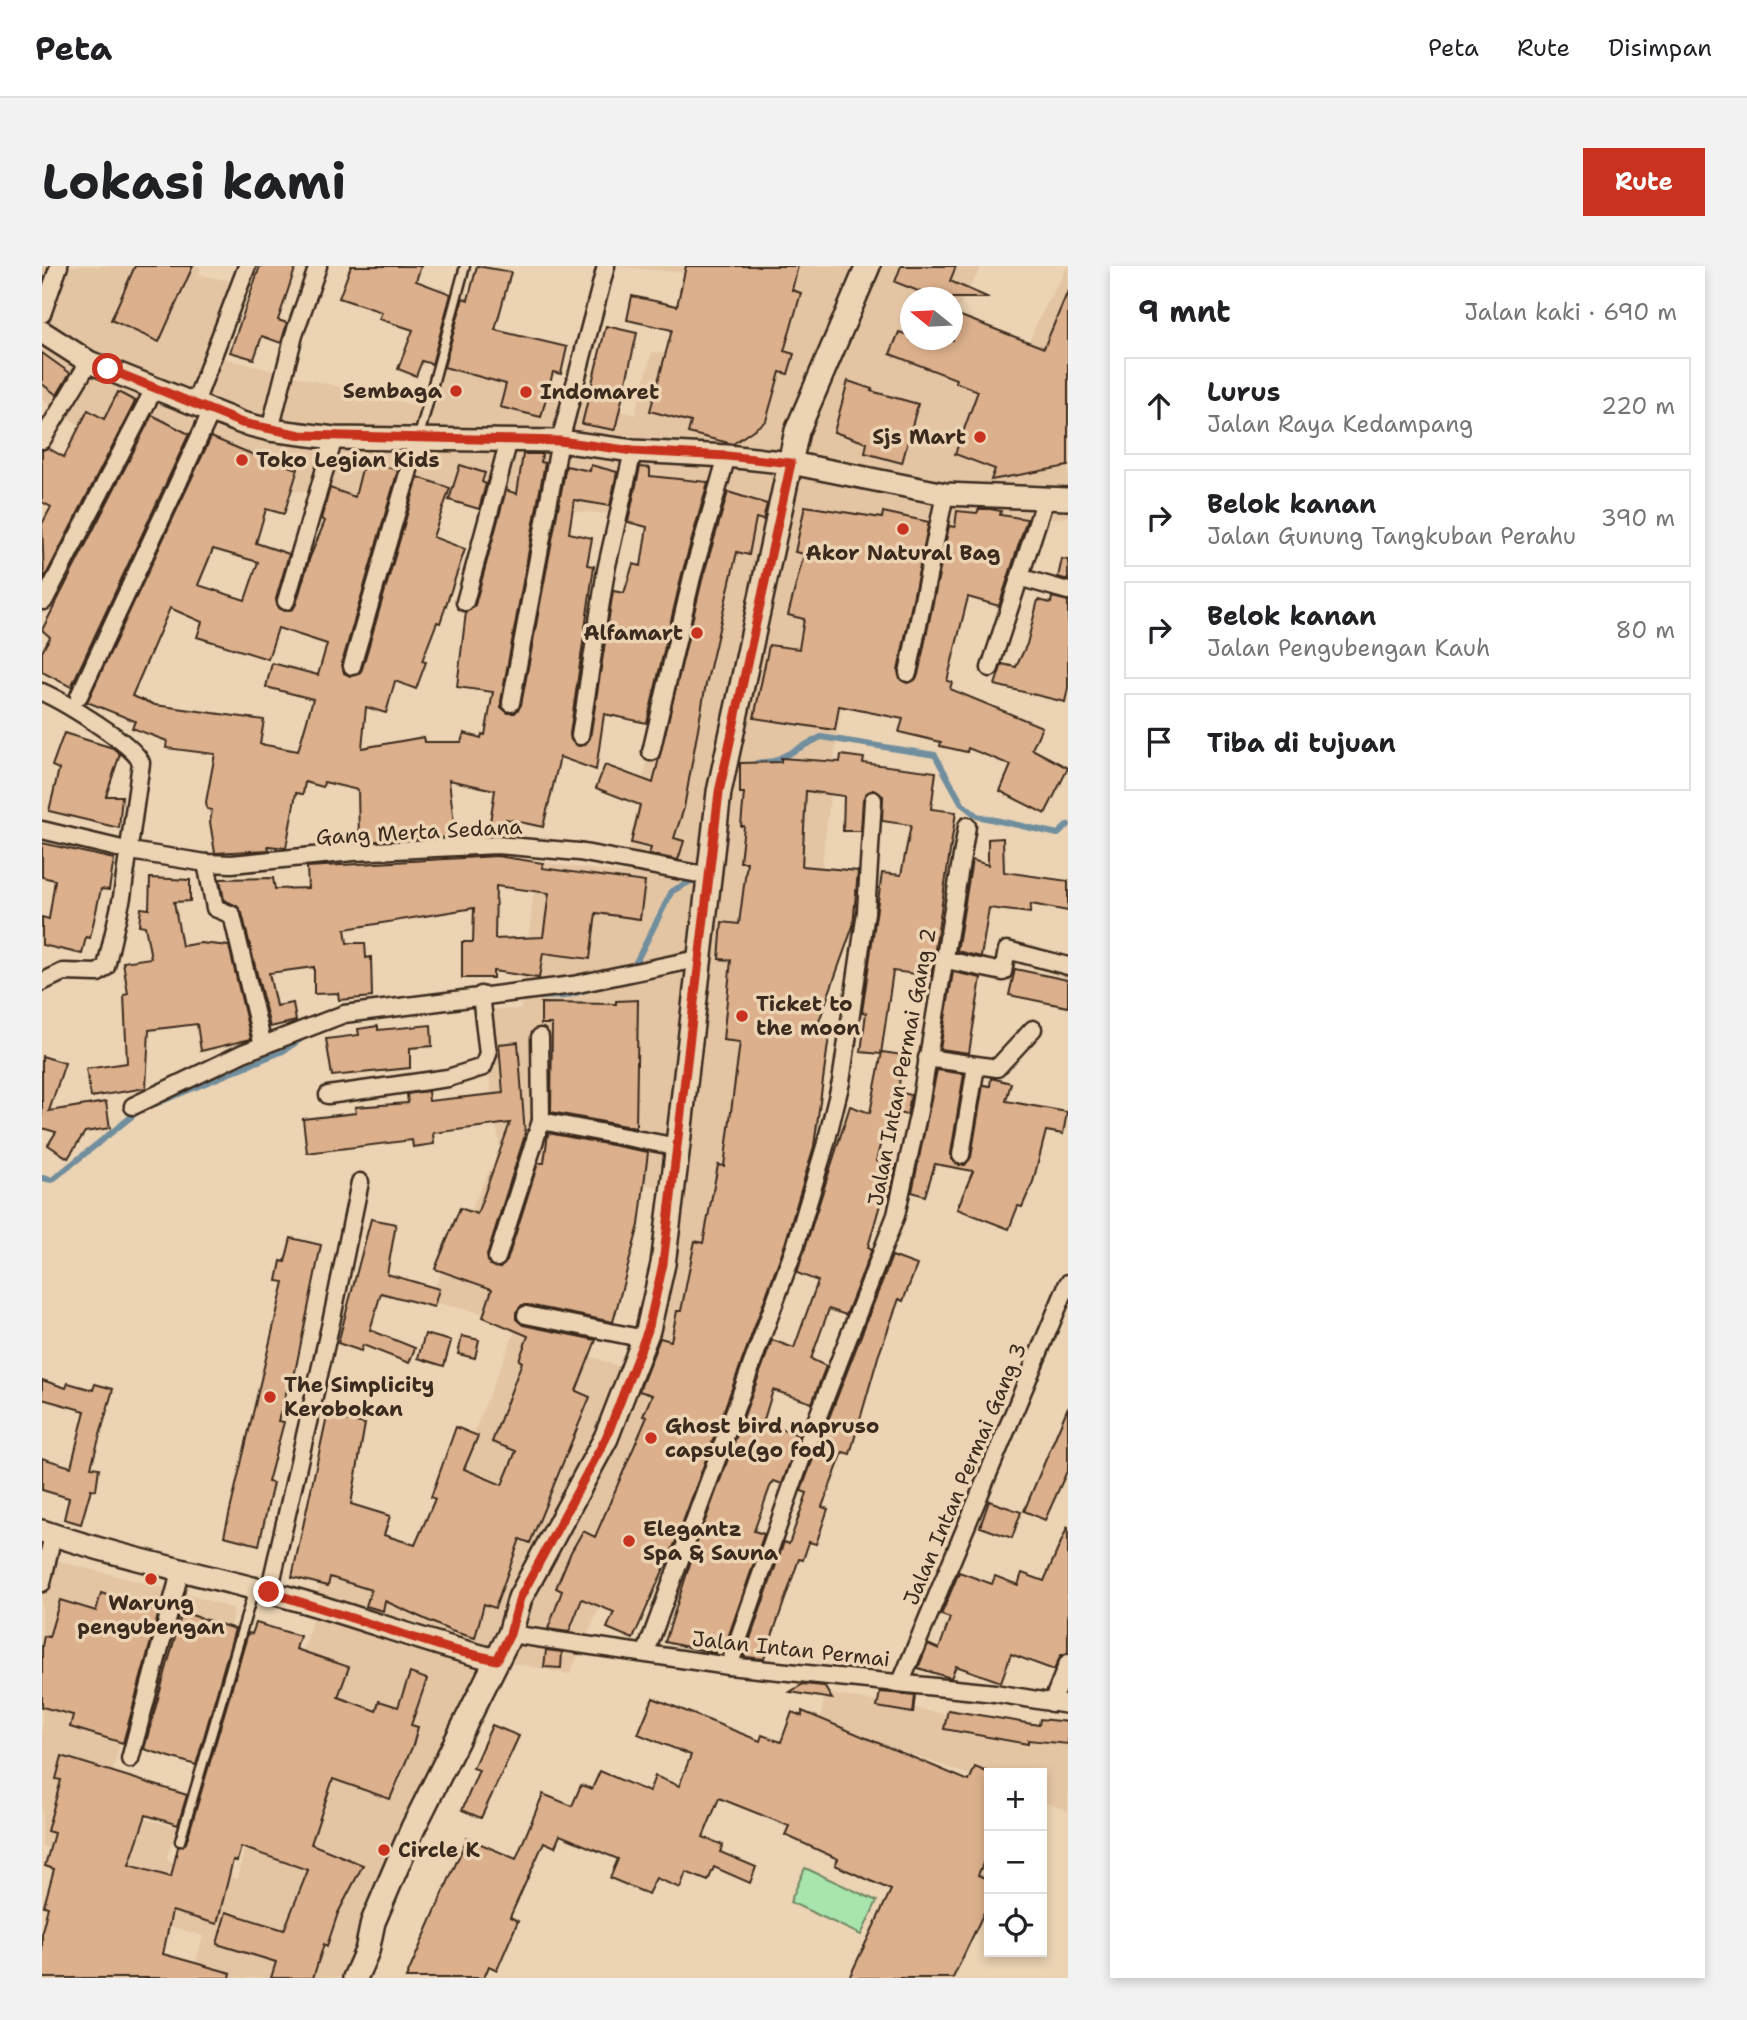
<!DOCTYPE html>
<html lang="id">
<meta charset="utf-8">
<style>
body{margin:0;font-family:"Shantell Sans",sans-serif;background:#f2f2f2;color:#202124}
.controls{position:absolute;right:21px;bottom:21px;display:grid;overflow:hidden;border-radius:0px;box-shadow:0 4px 10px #0003}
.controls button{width:63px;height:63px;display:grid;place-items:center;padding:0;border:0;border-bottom:2px solid #e0e0e0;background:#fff;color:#202124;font:35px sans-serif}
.compass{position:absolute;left:858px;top:21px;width:63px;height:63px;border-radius:50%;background:#fff;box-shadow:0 4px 10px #0003;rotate:288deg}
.stop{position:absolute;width:21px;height:21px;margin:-16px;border:5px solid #c8321e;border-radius:50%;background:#fff}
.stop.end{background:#c8321e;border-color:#fff;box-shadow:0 2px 7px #0008}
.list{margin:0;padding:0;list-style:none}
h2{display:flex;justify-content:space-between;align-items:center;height:91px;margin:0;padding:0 28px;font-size:30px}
h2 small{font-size:23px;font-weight:400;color:#757577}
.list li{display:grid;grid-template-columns:46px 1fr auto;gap:21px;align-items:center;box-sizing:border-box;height:98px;margin:0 14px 14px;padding:0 14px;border:2px solid #e0e0e0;border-radius:0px}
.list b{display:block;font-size:26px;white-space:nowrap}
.list p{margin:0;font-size:23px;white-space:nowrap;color:#757577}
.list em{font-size:23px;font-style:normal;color:#757577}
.icon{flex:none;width:38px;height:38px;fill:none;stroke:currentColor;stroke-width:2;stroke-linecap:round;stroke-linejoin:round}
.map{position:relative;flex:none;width:1026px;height:1712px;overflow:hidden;border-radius:0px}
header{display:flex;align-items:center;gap:42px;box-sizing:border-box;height:98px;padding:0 35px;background:#fff;border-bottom:2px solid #e0e0e0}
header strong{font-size:33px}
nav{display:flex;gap:38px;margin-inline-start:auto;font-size:24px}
.intro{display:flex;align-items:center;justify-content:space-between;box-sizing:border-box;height:168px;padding:0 42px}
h1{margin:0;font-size:49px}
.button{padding:18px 32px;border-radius:0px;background:#c8321e;color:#fff;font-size:24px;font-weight:700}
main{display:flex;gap:42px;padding:0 42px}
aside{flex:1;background:#fff;border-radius:0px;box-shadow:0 4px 10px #0003}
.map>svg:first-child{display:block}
.built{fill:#e3c5a4}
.green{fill:#a7e5ad;stroke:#718866;stroke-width:2}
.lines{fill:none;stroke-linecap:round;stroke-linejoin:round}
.stream{stroke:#708e9e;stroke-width:6}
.building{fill:#dcb08c;stroke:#3b2a1e;stroke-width:2;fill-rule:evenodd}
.service-casing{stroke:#3b2a1e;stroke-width:13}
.minor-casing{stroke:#3b2a1e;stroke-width:21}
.tertiary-casing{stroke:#3b2a1e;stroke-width:26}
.secondary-casing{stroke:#3b2a1e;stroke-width:28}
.service{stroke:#ebd3b3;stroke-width:8}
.minor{stroke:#ebd3b3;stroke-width:16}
.tertiary{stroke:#ebd3b3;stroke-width:21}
.secondary{stroke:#ebd3b3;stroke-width:23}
.route{stroke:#c8321e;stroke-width:9}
.poi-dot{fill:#c8321e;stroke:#ebd3b3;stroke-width:2.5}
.labels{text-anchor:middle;stroke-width:7;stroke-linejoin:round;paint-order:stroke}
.poi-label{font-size:21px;font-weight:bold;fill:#3b2a1e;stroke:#ebd3b3;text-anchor:start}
.street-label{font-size:21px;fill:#3b2a1e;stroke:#ebd3b3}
</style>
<header>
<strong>Peta</strong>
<nav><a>Peta</a><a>Rute</a><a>Disimpan</a></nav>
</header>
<div class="intro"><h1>Lokasi kami</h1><a class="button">Rute</a></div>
<main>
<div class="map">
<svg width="1026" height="1712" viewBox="0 0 1026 1712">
<rect width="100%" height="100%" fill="#ebd3b3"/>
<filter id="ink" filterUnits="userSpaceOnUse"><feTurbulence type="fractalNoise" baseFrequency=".0143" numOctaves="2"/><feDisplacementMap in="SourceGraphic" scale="14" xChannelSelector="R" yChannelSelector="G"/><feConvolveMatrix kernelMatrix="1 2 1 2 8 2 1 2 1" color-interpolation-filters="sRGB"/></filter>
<g filter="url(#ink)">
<g class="built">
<path d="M0,0h159l-2,9 44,8 -25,74 203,50 32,-120 31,16 -20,56 171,56 17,-63 83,8 24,-81 -149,-13h372l-29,50v-18h-42v42h42v-12l70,29 15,-37 30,-54v251l-30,2 -19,82 -151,-37 -22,97 -45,377 -91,321 -140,315 -73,-14 -152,318h-153l11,-42 -122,-36 11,-40 -50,-14v-289l146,37 46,15 -16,67 -139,-43 56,51 -32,125 74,18 -11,33 71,19 31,-128 41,-118 17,-75 83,34 107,-263 112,41 11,-29 21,-154 -130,-26 -41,154 -61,-14 72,-153 -21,-138 42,-1 16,-147 86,11 75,-353 -469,-34 -61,-11 -52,-25 -74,-50z"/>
<path d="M783,1427l243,42v76l-26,-10v-28h-53v9l-169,-60z"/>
</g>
<path class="green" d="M763,1602l72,33 -16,34 -71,-33z"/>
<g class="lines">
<g class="stream">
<path d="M715,497l17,-2 47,-24 114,18 27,49 15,12 81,18 10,-9"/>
<path d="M591,702l39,-77 25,-13"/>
<path d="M493,731l30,-1 24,-7"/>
<path d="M113,838l128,-53 21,-14"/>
<path d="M0,912l10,2 89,-71"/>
</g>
</g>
<g class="building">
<path d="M93,0h58l-34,76 -48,-22z"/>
<path d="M218,0h36l-18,54 9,3 -6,20 -19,-7 -8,23 -24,-7z"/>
<path d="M309,0h70l-5,15 35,13 -19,70 -10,-3 -6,15 -18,-7 15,-39 -34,-11 3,-7 -43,-14z"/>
<path d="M435,0l34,6 -16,58 72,17 -6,27 -8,-2 -12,45 -41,-10 6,-23 -62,-17 19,-69 5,2z"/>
<path d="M644,0h112l-6,24 9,3 -17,58 10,3 -6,20 -8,-2 -14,49 -33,23 -45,-11 3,-11 -41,-11 22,-81 -45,-10 5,-24 45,10z"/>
<path d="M859,0h55l-6,15 39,17h-53l-41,-16z"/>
<path d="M1026,25v175l-77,14 4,-11 -40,-15 23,-63 -23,-9 1,-3 -66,-25 9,-22 12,4v4h42v-27l91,35z"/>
<path d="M564,60l31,7 -22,97 -33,-6z"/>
<path d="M0,87l28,20 -13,22 -15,-11z"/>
<path d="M806,115l24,8 -1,2 47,13 -16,59 -37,-10 2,-10 -33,-11z"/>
<path d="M76,126l17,9 -2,5 -89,173 -2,-55 9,-17 -9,-5v-52l6,-2 16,9 24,-47 16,9z"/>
<path d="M110,149l37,19 -118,253 -29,-15v-20l8,-15 -8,-7z"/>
<path d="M169,171l48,20 39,12 -14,45 -18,-5 -10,34 33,11 -13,45 2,9 6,3 9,-2 3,-5 14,-47 15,-36 -4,-2 9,-31 25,9 9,-36 34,9 -56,193 2,10 6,3 9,-2 3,-5 56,-192 32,11 -17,49 32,12 -25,74 -3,-1 -15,39 4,1 -10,27 -21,-8 -9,32 -20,-6 -4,41 62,-11 1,5h36l3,-9 17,5 1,-4 3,1 8,-43 -36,-5 9,-75 9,-7 31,-115 11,4 6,-40h19l-1,8 4,1 -44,238v6l7,6h7l6,-8 45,-239 24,5 1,-6 26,7 -7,34 -36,-6 -5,33 23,5 -5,27 7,1 -24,168 1,6 7,6 6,-1 6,-7 23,-147 11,2 9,-29 8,2 6,-39 -19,-5 12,-55 10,1v8l58,6 -26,92 -35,149 -43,-9 -8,56 -36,-13 -17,70 -37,-8 -2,16h-16l7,-45 -46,-10 5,44 -1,13 -112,6 -1,-5h19l-1,-48 -34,-8 -1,5 -18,-5 -2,12 -7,-1 -10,55 -18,-2 1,4 -54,3 -5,-31 2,-12 -5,-1 -1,-7 9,-48 -49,-6 1,-7 -35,-13 3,-7 -48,-19zM171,283l45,13 -13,38 -47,-15zM128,342l32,14 -5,15 71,22 10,-31 49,16 -9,31 -46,-12 -6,24 47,12 -15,52 -38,-7 4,-24 -109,-15 -23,-9z"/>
<path d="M418,199l25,8 -3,9 4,2 -7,25 -30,-9z"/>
<path d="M686,226l39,12 -4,16 -7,-2 -7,37 -12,-3 -32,137 -21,119 -10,30 10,3 -6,19 -29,-6 2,-6 -20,-5 9,-38 -44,-17 9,-23 48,18 49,-203z"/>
<path d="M763,240l77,12 1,-6 46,10 -31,149 3,9 6,3 8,-3 3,-5 31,-149 6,1 2,-16 20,2 2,-4h11l11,2 -1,4 27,4 -28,87 -31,-9 -21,84 5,1 -2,7 92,38 -10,22 36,19 -23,46 -45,-23 11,-26 -43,-17 -1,4 -27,-6 1,-4 -42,-10 4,-13 -64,-13 -4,24 -81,-12 15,-73 30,4 5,-30 -16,-4 16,-61 -9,-2z"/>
<path d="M1020,293l6,1v20l-10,-3z"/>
<path d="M1010,331l16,4v87l-3,14 -70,-17 7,-21 14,3 11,-23 11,-44 13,3z"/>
<path d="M22,467l49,15 7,6 -14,42h16l-3,32 -70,-17 10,-42 -7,-3z"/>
<path d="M799,489l23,3 -1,5 73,9 -5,37 25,3 -25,164 -38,-5 -12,83 -20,-2 5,-39 -4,-1 20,-139 19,2 10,-50 -29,-4 1,-25 -10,-6 -10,9 -2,32h-18l1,-35 -38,-5 -4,75 56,5 -5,55 -36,101 13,2 -16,117 -29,98 -109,297 -43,98 -26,-11 7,-16 -32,-13 -13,33 -21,-3 14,-38 -6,-3 15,-36 12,-21 12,6 52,-120 -4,-1 9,-21 -13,-4 21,-53 11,3 6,-30h4l14,-70 8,2 15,-78 6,1 16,-124 -17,-2 8,-80 -12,-1 3,-37 17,2 8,-62h-7l4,-36h-3l3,-33h-4v-30l41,-1v-4l59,4z"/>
<path d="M961,572l1,34 64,9v30l-37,-7 -1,9 -41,-5 -8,49 -24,-6 15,-91 16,5v-26z"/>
<path d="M0,577l72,16 -5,31 -8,-1 -11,49 -4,-1 -4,17 -40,-9v-28l7,2 6,-39 -13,-3z"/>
<path d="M455,590l46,7 -1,5 103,14 -5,37 -44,-6 -6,46 -47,-6 -4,25 -46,-7v7h-31v-36h11l1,-34 -129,21 2,14h18l1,15 5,-1 1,40 -33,3 -1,-7 -24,1v-27l-45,6 7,33 17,-3 3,18 -26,6 -28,-114 -5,-7 -13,-6 -4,-21 53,-1 2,11 33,-1 -1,-21zM454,620l53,7 -6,44 -48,2z"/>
<path d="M108,612l40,2v21l-16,1 8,44 18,-3 29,3 22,93 -50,12 -4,-27 -48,6 -3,58 -55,9 -5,-28 41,-6 -3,-68 4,-1 -5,-32 28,-4 -6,-32 -6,-1 2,-17 8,1z"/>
<path d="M973,703l53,11v27l-59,-12z"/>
<path d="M911,706l28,6 -12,75 -29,-4z"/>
<path d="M596,734l-2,128 -85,-16 1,-88h-11v-21l75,1v-3z"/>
<path d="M389,759l1,21 -22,2v20l-78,8 -6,-37 33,-4 -1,-6 20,-3v4z"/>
<path d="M476,776l7,93 -38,120 3,10 10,3 7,-7 31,-98h6l4,-30 100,19 -9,73 -26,97 -85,-17h-6l-6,7v7l7,6 73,15 -20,51 14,6 -60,146 -10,-4 -25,69 -11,-4 -9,34 -24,-7 -66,-30 -2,10 -17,-5 5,-16 -41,-13 -2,9 -36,-9 35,-161 38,8 -14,80 39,12 -6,19 31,10 20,-46 -4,-2 25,-70 22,9 -14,33 38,16 14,-34 -24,-9 30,-80 -3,-2 9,-24 -45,-19 9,-28 -57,-20 25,-61 17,6 33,-91 -77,10 1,11 -21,3 -1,-7 -105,13 -4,-34 53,-6 -1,-6 53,-4 -1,-9 21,-3 1,10 74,-8 -4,-49z"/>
<path d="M840,786l21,3 -5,37 13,3 -4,20 -18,-4 -13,50 20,4 -7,31 -6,-2 -15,53 4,2 -26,66 -17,-6 -18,50 15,7 -14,37 -39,-13 -10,33 36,12 -17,49 -8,-3 -4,6 -16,44 10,3 -40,115 -7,-3 -2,7 -50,-11 30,-94 77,-208 22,8 24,-67 -21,-8 53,-167 20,7z"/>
<path d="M0,790l23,7 -16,48 57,-9 4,26 -25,4 -17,26 -20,-13 8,-13 -14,-4z"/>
<path d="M895,804l27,4 -13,79v6l8,6h6l6,-8 12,-72 7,1 1,-8 20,5 -5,18 61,11 -4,22 -17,-3 -13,51 -11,25 -4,-1 -9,23 -52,-20 16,-38 -38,-7 -10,32 -13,-4z"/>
<path d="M329,953l25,5 -9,50 52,15 -5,18 -53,-14 -11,37 45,18 -6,15 -46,-18 -2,6 -23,-8z"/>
<path d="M249,972l30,7 -27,132 -3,-1 -13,45 6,1 -16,60 5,1 -14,62 -35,-9 60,-254 -7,-1 4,-20 4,1z"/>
<path d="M850,990l25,9 -14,36 -4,-2 -21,58 -28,97 -7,-2 -21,55 6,2 -12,35 -7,-2 -6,18 -4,-1 -35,100 -18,-2 -2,-1 40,-114 5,2 18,-51 -6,-2 10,-27z"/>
<path d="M383,1068l26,7 -7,25 -26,-8z"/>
<path d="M420,1070l17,4 -4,18 -17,-4z"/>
<path d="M0,1114l24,8 2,-5 25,7 2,-6 18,5 -22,78 8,1 -3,22 -5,-1 -10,35 -17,-5 5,-21 -27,-8v-32l29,9 14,-56 -43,-12z"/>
<path d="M1026,1141v62l-23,51 -21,-9z"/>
<path d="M947,1235l32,11 -9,26 -32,-11z"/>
<path d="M1026,1260v127l-7,2 -7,15 -43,-16 -10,28 -45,-16 -5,12 -33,-10 10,-24 11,5 11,-31 -9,-3 18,-43 33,12 3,-8 23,9 4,-12 22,8z"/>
<path d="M59,1327l58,19 -36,131 -53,-16 3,-12 -31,-8v-61l2,-10 5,1 11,-37 36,11z"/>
<path d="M140,1346l53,17 -39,136 -52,-16z"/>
<path d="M214,1357l44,13 -4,13 53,18 -11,30 38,14 3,-10 19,6 12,-34 17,6 -16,46 7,2 -5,18 -23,54 -57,-20 -22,65 52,21 -25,48 -11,33 -3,-2 -11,34h-42l5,-16 -59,-18 9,-32 58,18 24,-60 -67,-23 -4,14 -4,-1 -16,64 -45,-13 -9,43 68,19 -1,5h-188v-47l6,-24 -4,-1 10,-37 -9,-3 9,-33 -7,-2 14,-51 -5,-1 6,-23 125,39 -9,30 -32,-10 -17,50 42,12 7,-30 8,-4 62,-210 4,1z"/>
<path d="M504,1384l16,2 -1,16 -17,-1z"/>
<path d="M761,1418l21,2 8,13 -42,-7z"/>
<path d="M838,1426l35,3 -2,18 -36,-6z"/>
<path d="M611,1432l107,43 2,-6 19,7 11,-30 10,4v-5l167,70 6,-14 14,6v77l-11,25 11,5v22l-36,76h-104l42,-88 -56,-25 3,-6 -53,-24 4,-9 -70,-28 -16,39 20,8 -3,7 36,15 -6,16 -36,-16 -6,14 -22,-9 -6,16 -24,-10 -8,16 -38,-16 8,-19 -58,-24 -5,12 -11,-5 -34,75 8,4 -21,49 -8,-4 -5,12h-78l61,-140 49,21 27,-65 29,12 9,-21 11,4 8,-18 49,21 6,-16 24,10 12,-31 -53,-21z"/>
<path d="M906,1444l91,15 1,-6 28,3v22l-40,-4v4l-84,-15z"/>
<path d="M450,1459l27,11 -38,82 -19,-8 17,-40 -6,-2z"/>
</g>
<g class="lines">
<g class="service-casing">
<g id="service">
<path d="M377,170l46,-170"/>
<path d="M138,1575l74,-252"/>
</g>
</g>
<g class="minor-casing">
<g id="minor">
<path d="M0,48l17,-48"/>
<path d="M153,137l52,-137"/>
<path d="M228,164l24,-95 24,-69"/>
<path d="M0,174l47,-78"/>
<path d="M980,312l46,13"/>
<path d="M2,335l111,-214"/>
<path d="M244,335l48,-163"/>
<path d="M423,336l44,-162"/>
<path d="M310,400l66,-227"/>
<path d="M948,402l55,-169"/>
<path d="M866,407l37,-179"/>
<path d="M0,426c20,9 93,52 99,71l-19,134 -16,70 -8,6 -35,-1 -21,10"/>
<path d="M37,430l133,-286"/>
<path d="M469,437l49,-262 46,-175"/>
<path d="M538,470l26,-166 27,-119"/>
<path d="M609,486l41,-175 35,-121"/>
<path d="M0,564l88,21 76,12 26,1 121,-12 144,-7 82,7 130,24"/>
<path d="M164,597l9,45 17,7 31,130"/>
<path d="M904,694l57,12 4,-22 61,16"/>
<path d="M885,792l70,10 36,-39"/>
<path d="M286,829l120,-17 35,-11 5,-13 -7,-59"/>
<path d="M91,840l110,-53 101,-39 229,-29 129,-27"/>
<path d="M499,855l137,26"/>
<path d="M919,889l15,-89"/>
<path d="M455,992l44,-137 -1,-84"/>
<path d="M484,1049l119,24"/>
<path d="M0,1317l11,-48"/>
<path d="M227,1326l63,-274 28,-136"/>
<path d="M468,1368l219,32 266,27 73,12"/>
<path d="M604,1386l149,-405 31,-104 15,-61 25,-170 7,-112"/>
<path d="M687,1400l72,-206 95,-245 23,-104 48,-285"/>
<path d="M859,1416l167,-399"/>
<path d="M1010,1437l16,-40"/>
<path d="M88,1493l51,-190"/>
</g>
</g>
<g class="tertiary-casing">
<g id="tertiary">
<path d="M0,66l47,30 153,61 28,7 64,8 226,3 73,10 94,5 64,7 154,31 123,5"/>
<path d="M0,1265c79,27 161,43 241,65 72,19 142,47 214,64"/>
</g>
</g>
<g class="secondary-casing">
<path id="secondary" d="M313,1712l12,-27 6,-29 40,-94 97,-194 10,-36 86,-160 42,-108 15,-66 12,-94 44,-378 78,-361 71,-165"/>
</g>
<use href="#service" class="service"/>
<use href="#minor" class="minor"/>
<use href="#tertiary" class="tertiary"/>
<use href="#secondary" class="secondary"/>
</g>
</g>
<g class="lines" filter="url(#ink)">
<path class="route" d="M66,103l134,54 59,12 259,6 73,10 94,5 64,7 -72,329 -56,472 -15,66 -42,108 -86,160 -10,36 -13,26 -44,-10 -184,-58"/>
</g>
<g class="poi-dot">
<circle cx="414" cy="125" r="7"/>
<circle cx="484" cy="126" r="7"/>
<circle cx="938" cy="171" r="7"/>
<circle cx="200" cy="194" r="7"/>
<circle cx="861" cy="263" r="7"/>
<circle cx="655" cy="367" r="7"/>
<circle cx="700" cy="750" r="7"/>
<circle cx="228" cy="1131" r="7"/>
<circle cx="609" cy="1172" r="7"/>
<circle cx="587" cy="1275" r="7"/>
<circle cx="109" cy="1313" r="7"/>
<circle cx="342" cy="1584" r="7"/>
</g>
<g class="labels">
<g class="poi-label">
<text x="400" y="132" text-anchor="end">Sembaga</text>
<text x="498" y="133">Indomaret</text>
<text x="924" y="178" text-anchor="end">Sjs Mart</text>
<text x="214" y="201">Toko Legian Kids</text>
<text x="861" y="294" text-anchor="middle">Akor Natural Bag</text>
<text x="641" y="374" text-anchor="end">Alfamart</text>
<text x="714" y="745">Ticket to<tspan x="714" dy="24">the moon</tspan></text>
<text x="242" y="1126">The Simplicity<tspan x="242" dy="24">Kerobokan</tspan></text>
<text x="623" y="1167">Ghost bird napruso<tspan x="623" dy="24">capsule(go fod)</tspan></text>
<text x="601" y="1270">Elegantz<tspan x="601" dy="24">Spa &amp; Sauna</tspan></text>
<text x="109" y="1344" text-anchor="middle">Warung<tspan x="109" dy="24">pengubengan</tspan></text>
<text x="356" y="1591">Circle K</text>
</g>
<g class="street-label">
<text transform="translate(377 566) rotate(-3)" y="7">Gang Merta Sedana</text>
<text transform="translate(860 801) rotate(-79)" y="7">Jalan Intan Permai Gang 2</text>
<text transform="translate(923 1208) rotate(-67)" y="7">Jalan Intan Permai Gang 3</text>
<text transform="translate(749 1383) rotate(6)" y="7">Jalan Intan Permai</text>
</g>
</g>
</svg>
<div class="controls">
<button>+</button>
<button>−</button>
<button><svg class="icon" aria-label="locate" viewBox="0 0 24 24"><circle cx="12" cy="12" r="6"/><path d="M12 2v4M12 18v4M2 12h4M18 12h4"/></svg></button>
</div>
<svg class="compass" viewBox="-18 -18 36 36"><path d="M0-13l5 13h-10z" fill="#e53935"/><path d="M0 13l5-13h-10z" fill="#757577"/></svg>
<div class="stop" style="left:66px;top:103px"></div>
<div class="stop end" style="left:227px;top:1326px"></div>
</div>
<aside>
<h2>9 mnt<small>Jalan kaki · 690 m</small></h2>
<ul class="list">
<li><svg class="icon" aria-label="ahead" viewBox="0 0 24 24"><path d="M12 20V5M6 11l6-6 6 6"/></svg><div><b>Lurus</b><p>Jalan Raya Kedampang</p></div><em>220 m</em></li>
<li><svg class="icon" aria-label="right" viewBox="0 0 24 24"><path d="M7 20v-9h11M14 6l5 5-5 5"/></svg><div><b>Belok kanan</b><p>Jalan Gunung Tangkuban Perahu</p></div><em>390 m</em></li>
<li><svg class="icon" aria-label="right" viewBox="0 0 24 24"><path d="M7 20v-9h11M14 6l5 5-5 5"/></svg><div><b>Belok kanan</b><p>Jalan Pengubengan Kauh</p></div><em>80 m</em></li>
<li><svg class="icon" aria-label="arrive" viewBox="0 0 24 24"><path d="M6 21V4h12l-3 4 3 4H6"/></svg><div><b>Tiba di tujuan</b></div></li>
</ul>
</aside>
</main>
